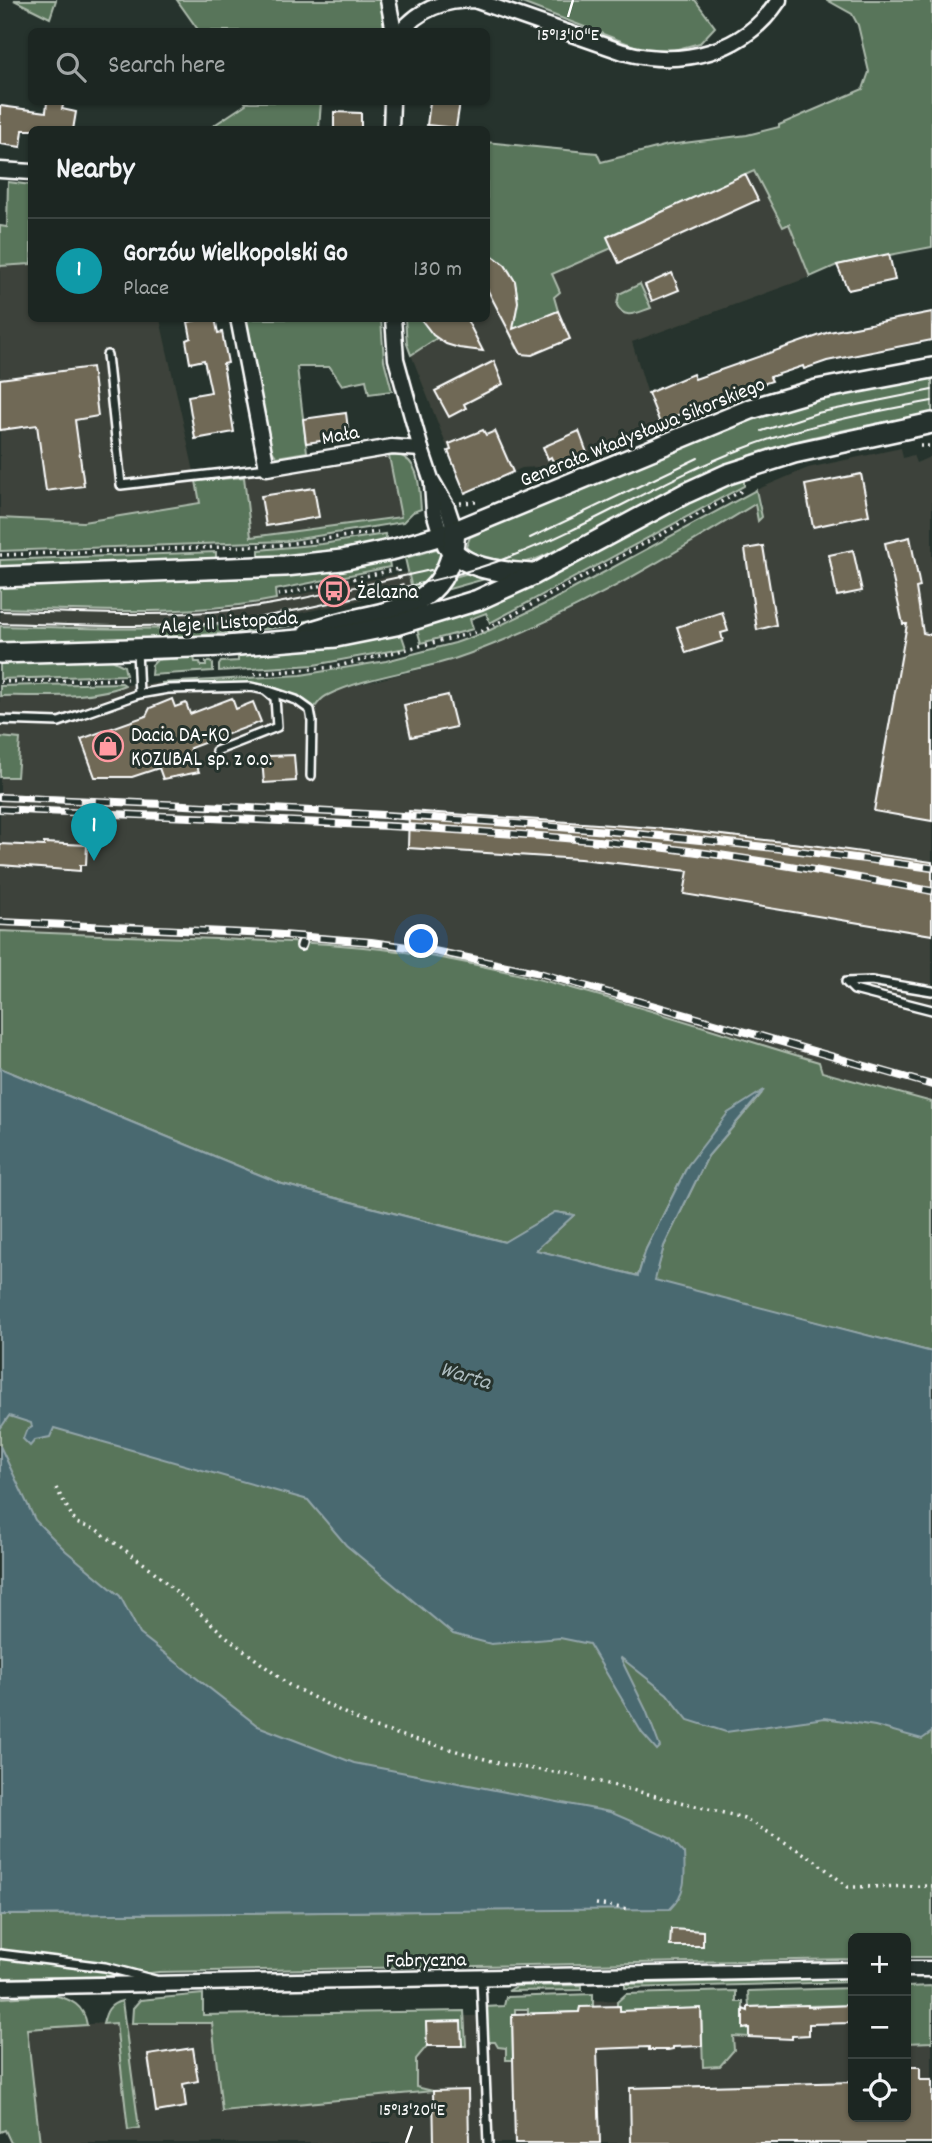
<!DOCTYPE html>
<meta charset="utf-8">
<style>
body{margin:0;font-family:Dekko,sans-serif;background:#29322f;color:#f1f3f6}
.controls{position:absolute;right:21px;bottom:21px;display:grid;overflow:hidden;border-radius:10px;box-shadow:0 2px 5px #0004}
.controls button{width:63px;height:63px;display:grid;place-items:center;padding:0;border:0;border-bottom:2px solid #3a4340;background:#1c2622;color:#f1f3f6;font:35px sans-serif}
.you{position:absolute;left:422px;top:942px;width:24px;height:24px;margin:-18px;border:5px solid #fff;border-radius:50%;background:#1a73e8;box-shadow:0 0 0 10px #1a73e833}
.badge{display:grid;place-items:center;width:46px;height:46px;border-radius:50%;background:#ea580c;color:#fff;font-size:23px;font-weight:700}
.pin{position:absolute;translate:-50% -58px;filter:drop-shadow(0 2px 4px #0008)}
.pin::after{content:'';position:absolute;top:37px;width:24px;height:21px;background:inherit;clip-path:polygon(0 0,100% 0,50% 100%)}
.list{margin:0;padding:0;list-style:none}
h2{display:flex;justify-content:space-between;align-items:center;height:91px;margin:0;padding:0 28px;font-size:30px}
h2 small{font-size:23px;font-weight:400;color:#a0a5a5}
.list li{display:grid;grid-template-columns:46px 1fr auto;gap:21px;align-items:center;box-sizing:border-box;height:105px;padding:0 28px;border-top:2px solid #3a4340}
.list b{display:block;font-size:26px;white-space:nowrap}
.list p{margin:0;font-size:23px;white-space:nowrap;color:#a0a5a5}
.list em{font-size:23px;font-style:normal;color:#a0a5a5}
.icon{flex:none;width:38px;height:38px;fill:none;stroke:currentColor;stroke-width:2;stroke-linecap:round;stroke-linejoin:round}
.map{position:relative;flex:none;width:932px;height:2143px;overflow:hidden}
.search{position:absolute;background:#1c2622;box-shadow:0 2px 5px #0004;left:28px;top:28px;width:462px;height:77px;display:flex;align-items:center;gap:18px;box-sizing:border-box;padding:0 24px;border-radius:10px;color:#a0a5a5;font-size:26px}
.panel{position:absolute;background:#1c2622;box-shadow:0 2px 5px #0004;left:28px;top:126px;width:462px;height:196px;border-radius:10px}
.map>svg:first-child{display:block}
.built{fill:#3c433a}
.green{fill:#59745a;stroke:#acbaac;stroke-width:2}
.water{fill:#496970;stroke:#92a5a9;stroke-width:2}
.building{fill:#6f6957;stroke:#fff;stroke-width:2}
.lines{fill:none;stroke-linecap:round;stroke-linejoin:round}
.service-casing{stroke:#fff;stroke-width:12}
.minor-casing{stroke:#fff;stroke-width:19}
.secondary-casing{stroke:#fff;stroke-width:24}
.path{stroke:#fff;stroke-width:3.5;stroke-dasharray:2 5;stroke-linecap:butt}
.service{stroke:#26332d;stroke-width:7}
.minor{stroke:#26332d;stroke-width:14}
.secondary{stroke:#26332d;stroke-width:19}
.tram{stroke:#fff;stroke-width:2}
.rail-casing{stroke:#fff;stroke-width:8}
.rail{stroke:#26332d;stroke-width:5;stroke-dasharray:16;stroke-linecap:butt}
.ticks{fill:none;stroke:#fff;stroke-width:2.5}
.labels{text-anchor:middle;stroke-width:6;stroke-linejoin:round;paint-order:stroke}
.street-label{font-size:21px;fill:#fff;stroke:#26332d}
.poi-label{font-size:21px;fill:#fff;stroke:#26332d;text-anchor:start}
.water-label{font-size:23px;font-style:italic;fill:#adbcbf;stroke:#26332d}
.ticks-label{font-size:18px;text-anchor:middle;fill:#fff;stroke:#26332d;stroke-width:6;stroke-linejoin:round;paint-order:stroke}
</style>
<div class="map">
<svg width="932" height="2143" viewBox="0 0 932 2143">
<rect width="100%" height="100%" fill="#26332d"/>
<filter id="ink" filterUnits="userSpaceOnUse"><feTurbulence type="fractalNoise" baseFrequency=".0143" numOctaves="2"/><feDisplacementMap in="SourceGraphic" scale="14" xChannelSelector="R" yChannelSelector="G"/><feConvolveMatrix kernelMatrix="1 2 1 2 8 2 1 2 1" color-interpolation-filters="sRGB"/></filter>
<g filter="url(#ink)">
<g class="built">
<path d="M780,127l9,97 21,53 -178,65 17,56 11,25 -105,43 -33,2 -57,25 -58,-149 -2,-25 81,-1 1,-176 110,11 4,9 67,-17 79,-10z"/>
<path d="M31,243l1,75 128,1 41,184 -118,19 -83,-4v-272z"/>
<path d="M901,448l2,10 10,-3 3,8 16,-7v646l-110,-31 -3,-9 -204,-60 -136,-37 -56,-10 -59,-8 -106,-6 -258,-10v-235l76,-2 38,-4 11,-5 36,-2h96l15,2 23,12h28l30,-11 77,-19 100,-37 51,-24 86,-48 88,-54 4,16 2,-16 -5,-14 52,-22z"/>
<path d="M389,456l13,60 -152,21 -6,-60z"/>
<path d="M408,572l4,17 -149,32 -119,8 -144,-3v-18l144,3 70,-2 34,-4z"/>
<path d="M622,2000l1,8 230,-6v115h53v-117h26v143h-892l-13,-114 89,-7 96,1 294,-8v-12z"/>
</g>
<g class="green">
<path d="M14,0h42l-6,18z"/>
<path d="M177,0h204l3,31h-185z"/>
<path d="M514,0h181l20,27 -15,16 -26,7 -32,-1z"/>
<path d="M827,0h105v247l-95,18 -27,12 -21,-53 -6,3 -29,-56 -146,65 4,12 -60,26 8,18 -6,5 4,14 -12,5 -14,25 -15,7 -9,-19c17,-29 10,-61 -21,-76l-1,-111 111,11 4,9 67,-17 79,-10 32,-8v-2l84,-36 6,-17 -11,-47 -6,-11z"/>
<path d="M245,102h76l-2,27h-105l-1,-3 33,-22z"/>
<path d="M8,182l23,3v79l-31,2v-40l7,1z"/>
<path d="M640,284l11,24c-13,4 -27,13 -34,-3l2,-11z"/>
<path d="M245,319h136l3,41 8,31 -23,3 -3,-14 -24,5 -12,-18h-33l10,85 -30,5 -8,-10z"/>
<path d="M405,319h17l15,19 -26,17 -4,-11z"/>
<path d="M932,378v35c-66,13 -134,23 -197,48 -70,27 -132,70 -201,99 -19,6 -54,3 -68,-13l4,-10c97,-42 194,-90 295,-123 54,-18 112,-25 167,-36z"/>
<path d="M399,455c22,7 20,35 22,54l-8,3 -10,10 -117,19 -286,10v-33l83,4 117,-19 -4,-22 48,-4 7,60 150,-20 -12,-61z"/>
<path d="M744,480v6l-254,137 -4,-10 -16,6 3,10 -52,14 -4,-14 37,-12 270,-132z"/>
<path d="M756,490l6,27 -4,4 -3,-17c-97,59 -193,118 -301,155 -41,13 -90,18 -128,37 -6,3 -10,10 -14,15 -18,-15 -32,-24 -55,-28h-96l140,-8 85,-14 69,-18 31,-11 63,-30z"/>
<path d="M385,534l2,7c-43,9 -84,15 -128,17v-8l63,-6z"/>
<path d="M436,549l7,2 -2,9 -27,38 -9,-40z"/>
<path d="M216,552v8l-216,7v-7z"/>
<path d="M389,561l1,6 -115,23 1,9c-91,18 -184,11 -276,9v-21l276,-10 48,-4z"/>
<path d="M479,570l13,7 -50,14 5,-12z"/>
<path d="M397,602c-128,39 -264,36 -397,41v-17c93,2 188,8 280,-9l2,9z"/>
<path d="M401,633l5,15 -92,17 -95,6v-6l2,-3 17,-1v-5l92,-8z"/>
<path d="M194,657l1,5h5l1,4h5v-4h4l3,2v7l-62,4 1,-10 5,-5z"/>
<path d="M112,660l12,6 2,9 -126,4v-17z"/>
<path d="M122,683l3,2c-34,15 -88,10 -125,11v-10z"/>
<path d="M0,737l20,2 -3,38h-17z"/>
<path d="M0,931c73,3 145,6 218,8 69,3 138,4 206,16 133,22 266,69 395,107l3,10 110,30v250l-278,-71 10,-35 44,-90 54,-63 -74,72 -42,84 -8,27 -103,-26 39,-35 -19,-3 -50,30 -223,-58 -282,-116z"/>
<path d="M0,1405l254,70 295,126 217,115 166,1v240h-26v-19h-53v21l-694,13 -35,4 -124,2v-63l417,-4 53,-15 -98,-101 -219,-126 -153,-188z"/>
<path d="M853,1978v4l-228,6v-4z"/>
<path d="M582,1985v5l-74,1 9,-5z"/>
<path d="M932,1986v56l-26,1v-56z"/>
<path d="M853,1988v17l-104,2 -1,-16z"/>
<path d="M736,1991v11h7v26h6v9l-16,-1 1,14 -14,16 -17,1 -2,-58 -81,2v-5h-3v-4l9,-8z"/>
<path d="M203,1994v21l261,-4 2,35h-4l-36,-23 1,23 -11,13v28l17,4 -211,20 -10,-88h-80l1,-15 7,-8z"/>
<path d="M593,1994v13h-13l-1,5 -51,2v-5h-13v5l-3,1 1,45h-7v-12l-8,-1 -3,-5h-9l-1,-35 19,-1 2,-9z"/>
<path d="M53,1995c18,4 31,10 34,30l-60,4 13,114h-29l-6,-13 -5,2v-134z"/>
<path d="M122,2001l17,127 -11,2 -12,-107 -13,1c3,-13 6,-20 19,-23z"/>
</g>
<g class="water">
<path d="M0,1068l282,116 222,58 51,-30 19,3 -38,35 102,26 8,-27 42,-84 40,-52 36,-23 -56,66 -44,90 -9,34 277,72v380l-10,7 -47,-13 -50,-8 -99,14 -38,-12 -21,-26 -47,-37 26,53 14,37 -3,3 -15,-17 -53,-89 -29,-6 -69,6 -38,-10 -107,-89 -38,-45 -254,-72 -4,9 -15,3 -5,6 -7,-7 3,-8 6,-4 -1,-4 -22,-7 -9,13z"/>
<path d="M0,1446l35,74 31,31 54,45 20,38 118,92 96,37 256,49 60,26 14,15c1,22 3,40 -14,56l-670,6z"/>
</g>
<g class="building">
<path d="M47,102h17l-2,7 14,3 -3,18h-50l-2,17 -21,-3v-38l46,6z"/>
<path d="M430,102h30l-4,26 -29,-3z"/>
<path d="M334,112l27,1v17h-27z"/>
<path d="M745,174l13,26 -139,63 -12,-26z"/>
<path d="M486,251l19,14 10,16 3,21 -5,27 45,-18 12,28 -38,16 -11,-1 -35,-67z"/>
<path d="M889,254l6,26 -47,10 -11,-25z"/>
<path d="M672,273l7,17 -27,11 -7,-16z"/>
<path d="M932,312v28l-105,21 -23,8 -1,-3 -33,11 2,4 -67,22 -45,20 -12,-30 45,-19 2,5 134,-47z"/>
<path d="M206,318h9l3,15 4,-1 6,31 -5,1 11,68 -39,7 -7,-43 23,-4 -7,-32 -14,3 -4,-23 5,-2 -3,-16z"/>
<path d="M420,318h46l17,33 -24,-3 -13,-4 -13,-9z"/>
<path d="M494,361l9,23 -39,20 2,4 -17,9 -14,-26z"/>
<path d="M92,367l6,49 -23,4 9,66 -38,5 -9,-66 -37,5v-51z"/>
<path d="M346,413l3,24 -43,6 -3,-24z"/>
<path d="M483,430l3,5 9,-4 18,41 -48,21 -17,-42 3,-1 -2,-6z"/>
<path d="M579,431l8,22 -32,13 -4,-9 -3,2 -5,-12z"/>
<path d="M861,474l8,41 -56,12 -8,-42z"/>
<path d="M314,488l5,29 -53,9 -5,-30z"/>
<path d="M910,537l10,50 -4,1 7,45 9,2v186l-58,-10 33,-187h-4l-18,-81z"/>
<path d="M763,546l13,79 -19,5 -12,-81z"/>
<path d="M853,550l9,41 -25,5 -8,-41z"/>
<path d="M722,612l6,19 -7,2 2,8 -37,12 -9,-26z"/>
<path d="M448,695l8,32 -45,10 -7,-32z"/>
<path d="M232,698l4,11 17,-7 8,20 -71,26 9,24 -36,7 -4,-11 -27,9h-37l-14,-38 65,-23 4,-8 22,-9 3,8 11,-4 4,11z"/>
<path d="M294,755l2,26 -32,2 -2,-24 7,-3z"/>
<path d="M409,811l260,18 150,17 113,16v73l-248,-41 4,-23 -108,-12 -172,-11z"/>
<path d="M44,843l43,2 -1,20h-6v6l-80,-6v-21l44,2z"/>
<path d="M671,1929l32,2v15h-33z"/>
<path d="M808,2005v2l45,-2v18l-44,1v11l-17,1v3l-43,-2v-9l-6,1v-20l5,2v-4z"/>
<path d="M620,2006v5l81,-3 1,38 -29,1v2l-5,1h-19v-3l-52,2 3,94h-85l-3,-129 67,-2 1,-5z"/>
<path d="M461,2021l1,25h-35l-1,-24z"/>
<path d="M193,2048l5,33 -15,3 3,23 -30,5 -8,-57z"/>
<path d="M906,2067h14v13h12v63h-301l-1,-55 223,-6v35h53z"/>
<path d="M468,2090l1,53h-35l-1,-52z"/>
</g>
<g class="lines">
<g class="service-casing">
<g id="service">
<path d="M107,355l14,130 146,-17"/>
<path d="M137,650l2,44"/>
<path d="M269,691l27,9 14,10 2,11 -1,55"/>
<path d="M0,720l59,2 80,-28 29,-5 83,-2 14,3 10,8 2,29 -61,24"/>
<path d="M301,946l1,-3"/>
<path d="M932,991l-61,-10 -25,1 8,8 78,20"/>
<path d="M0,1954l105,13 50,13"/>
<path d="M481,1979l7,164"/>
</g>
</g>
<g class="minor-casing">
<g id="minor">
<path d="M388,0l6,32"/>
<path d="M401,32c19,-24 44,-32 73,-32l149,52c59,16 121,1 156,-52"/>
<path d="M391,130l1,-28"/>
<path d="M0,170l32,2"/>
<path d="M238,318l29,150 125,-21 29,2"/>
<path d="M393,318l3,41 25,90 10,30 16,28 8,24"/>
<path d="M432,484l2,28 7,23"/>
<path d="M906,1969h26"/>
<path d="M0,1987l853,-17"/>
</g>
</g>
<g class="secondary-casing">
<g id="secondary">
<path d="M447,544c16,26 56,28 84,30"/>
<path d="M0,577l285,-11 57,-6 53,-11 60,-18 296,-122 65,-19 116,-22"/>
<path d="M308,633c64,-26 142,-10 147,-102"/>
<path d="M0,653l226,-7 110,-9 60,-12 82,-25 57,-26 151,-81 42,-19 66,-21 138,-30"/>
</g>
</g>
<g class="path">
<path d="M920,446h12"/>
<path d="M460,503l16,-1"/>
<path d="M0,555l279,-10 99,-13"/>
<path d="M398,570l5,19"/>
<path d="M278,595l120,-26"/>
<path d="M254,674l80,-7 151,-37 260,-141"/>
<path d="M0,682l127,-3"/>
<path d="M56,1488l20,35 21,7 53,38 73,66 66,51 83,42 134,38 62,9 176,44 69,41 35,28 84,-1"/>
<path d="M596,1904l32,5"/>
</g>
<use href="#service" class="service"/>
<use href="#minor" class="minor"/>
<use href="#secondary" class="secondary"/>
<g class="tram">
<path d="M762,431l55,-18 115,-23"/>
<path d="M530,538l168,-80"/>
<path d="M0,611c77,1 154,7 231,-1 67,-8 134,-26 200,-40"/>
<path d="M0,623c69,2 138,5 207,1 47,-3 94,-15 141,-25 55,-12 111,-22 164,-43 79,-30 151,-77 230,-107 62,-24 125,-36 190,-48"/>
</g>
<g class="rail-casing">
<g id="rail">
<path d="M0,797c186,8 373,15 559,30 125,10 249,24 373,41"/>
<path d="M0,809c209,10 420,14 629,35 102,10 202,29 303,47"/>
<path d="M0,922l270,12 101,8 58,8 107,22 396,113"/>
</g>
</g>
<use href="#rail" class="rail"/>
</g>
</g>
<path class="ticks" d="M568,17l5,-17M406,2143l6,-17"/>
<defs>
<g id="bus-ring" transform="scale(1.575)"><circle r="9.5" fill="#26332d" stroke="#ff9aa2" stroke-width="1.5"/><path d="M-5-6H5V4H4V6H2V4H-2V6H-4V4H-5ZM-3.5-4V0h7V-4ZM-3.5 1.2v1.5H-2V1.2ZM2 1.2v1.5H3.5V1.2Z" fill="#ff9aa2"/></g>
<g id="shop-ring" transform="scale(1.575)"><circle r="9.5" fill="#26332d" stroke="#ff9aa2" stroke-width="1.5"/><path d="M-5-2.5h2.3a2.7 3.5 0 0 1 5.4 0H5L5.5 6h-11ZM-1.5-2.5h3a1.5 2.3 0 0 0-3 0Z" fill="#ff9aa2"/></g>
</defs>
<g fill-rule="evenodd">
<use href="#bus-ring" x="334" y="591"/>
<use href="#shop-ring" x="108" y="746"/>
</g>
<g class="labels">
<g class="street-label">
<text transform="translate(642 431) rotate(-22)" y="7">Generała Władysława Sikorskiego</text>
<text transform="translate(340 434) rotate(-10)" y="7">Mała</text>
<text transform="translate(229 621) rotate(-4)" y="7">Aleje 11 Listopada</text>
<text transform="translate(426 1959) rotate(-1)" y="7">Fabryczna</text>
</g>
<g class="poi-label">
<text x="357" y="598">Żelazna</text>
<text x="131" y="741">Dacia DA-KO<tspan x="131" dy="24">KOZUBAL sp. z o.o.</tspan></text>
</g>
<g class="water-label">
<text transform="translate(466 1374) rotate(17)" y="8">Warta</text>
</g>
</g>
<g class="ticks-label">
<text x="568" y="40">15°13'10"E</text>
<text x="412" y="2115">15°13'20"E</text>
</g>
</svg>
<div class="controls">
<button>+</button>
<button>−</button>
<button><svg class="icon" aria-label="locate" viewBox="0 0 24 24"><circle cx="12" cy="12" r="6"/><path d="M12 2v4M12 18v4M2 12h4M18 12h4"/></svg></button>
</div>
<div class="you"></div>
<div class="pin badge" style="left:94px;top:861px;background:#0f9aa8">1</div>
<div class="search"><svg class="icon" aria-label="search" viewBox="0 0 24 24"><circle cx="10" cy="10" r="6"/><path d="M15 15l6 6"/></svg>Search here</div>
<section class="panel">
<h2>Nearby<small></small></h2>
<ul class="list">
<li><span class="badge" style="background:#0f9aa8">1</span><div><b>Gorzów Wielkopolski Go</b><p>Place</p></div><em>130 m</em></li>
</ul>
</section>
</div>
